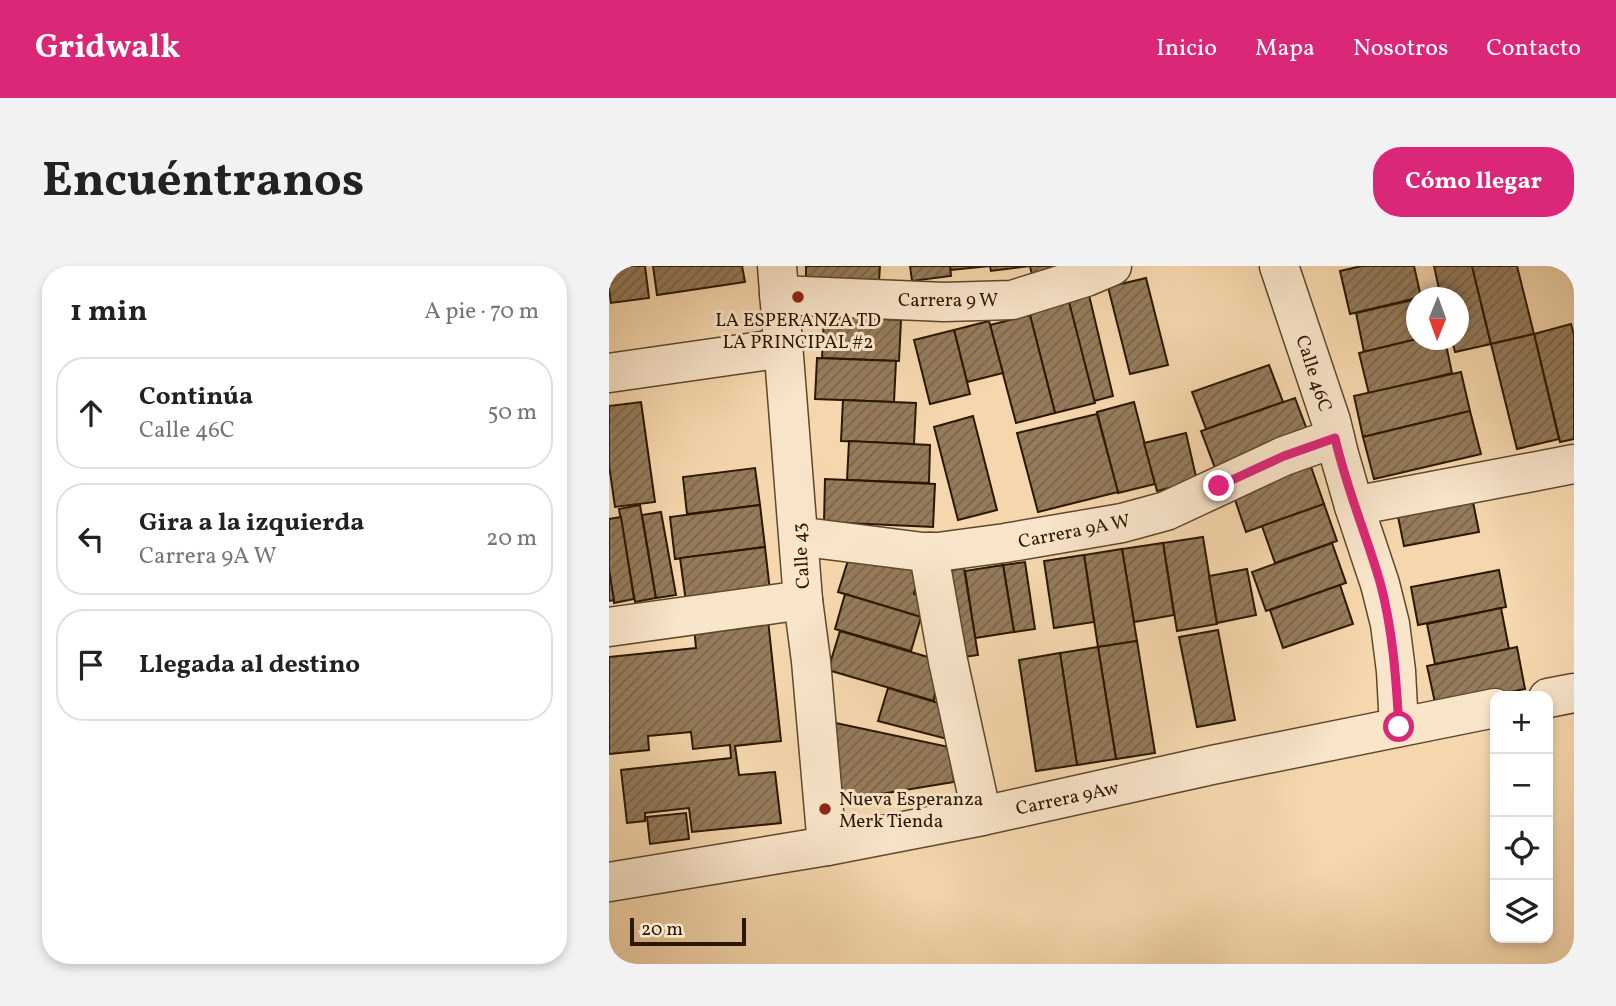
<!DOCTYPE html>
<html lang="es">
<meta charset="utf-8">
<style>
body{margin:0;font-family:Vollkorn,serif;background:#f2f2f2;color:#222}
.controls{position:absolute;right:21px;bottom:21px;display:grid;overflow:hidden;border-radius:14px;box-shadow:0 4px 10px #0003}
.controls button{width:63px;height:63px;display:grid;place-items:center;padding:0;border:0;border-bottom:2px solid #e0e0e0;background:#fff;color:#222;font:35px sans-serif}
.compass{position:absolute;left:797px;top:21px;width:63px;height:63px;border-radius:50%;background:#fff;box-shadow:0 4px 10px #0003;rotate:181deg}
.scale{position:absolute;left:21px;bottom:18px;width:116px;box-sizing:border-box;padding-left:7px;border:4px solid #2b1802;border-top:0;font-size:19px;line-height:24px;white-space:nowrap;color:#2b1802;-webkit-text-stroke:5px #f9e5ca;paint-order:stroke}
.stop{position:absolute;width:21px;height:21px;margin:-16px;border:5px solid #db2777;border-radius:50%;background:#fff}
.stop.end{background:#db2777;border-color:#fff;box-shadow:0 2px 7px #0008}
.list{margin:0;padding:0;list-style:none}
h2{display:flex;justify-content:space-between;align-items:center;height:91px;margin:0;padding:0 28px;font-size:30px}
h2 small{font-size:23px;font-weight:400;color:#767676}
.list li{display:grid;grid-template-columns:46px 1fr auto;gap:21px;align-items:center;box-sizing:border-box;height:112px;margin:0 14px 14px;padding:0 14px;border:2px solid #e0e0e0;border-radius:28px}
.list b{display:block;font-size:26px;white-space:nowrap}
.list p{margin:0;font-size:23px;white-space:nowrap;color:#767676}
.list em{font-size:23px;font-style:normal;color:#767676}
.icon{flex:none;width:38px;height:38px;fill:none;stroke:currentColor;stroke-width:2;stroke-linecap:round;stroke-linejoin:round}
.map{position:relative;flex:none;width:965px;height:698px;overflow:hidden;border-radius:28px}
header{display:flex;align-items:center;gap:42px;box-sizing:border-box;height:98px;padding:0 35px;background:#db2777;color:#fff}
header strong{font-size:33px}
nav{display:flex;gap:38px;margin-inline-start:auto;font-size:24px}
.intro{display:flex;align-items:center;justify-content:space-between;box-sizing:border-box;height:168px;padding:0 42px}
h1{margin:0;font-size:49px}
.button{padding:18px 32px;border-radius:28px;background:#db2777;color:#fff;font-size:24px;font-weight:700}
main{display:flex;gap:42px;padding:0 42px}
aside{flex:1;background:#fff;border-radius:28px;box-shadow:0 4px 10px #0003}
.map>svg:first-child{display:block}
.building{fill:url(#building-hatch);stroke:#2b1802;stroke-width:2}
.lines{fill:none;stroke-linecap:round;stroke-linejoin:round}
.minor-casing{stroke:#5e482d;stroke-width:41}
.minor{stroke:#f9e5ca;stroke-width:38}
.route{stroke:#db2777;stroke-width:9}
.poi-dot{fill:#8f2418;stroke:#f9e5ca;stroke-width:2.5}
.labels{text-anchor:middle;stroke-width:6;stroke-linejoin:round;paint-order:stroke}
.street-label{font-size:19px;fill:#2b1802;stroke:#f9e5ca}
.poi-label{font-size:19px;fill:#2b1802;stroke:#f9e5ca}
</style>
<header>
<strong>Gridwalk</strong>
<nav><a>Inicio</a><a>Mapa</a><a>Nosotros</a><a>Contacto</a></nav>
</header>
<div class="intro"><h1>Encuéntranos</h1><a class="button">Cómo llegar</a></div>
<main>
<aside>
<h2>1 min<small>A pie · 70 m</small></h2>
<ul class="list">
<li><svg class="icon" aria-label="ahead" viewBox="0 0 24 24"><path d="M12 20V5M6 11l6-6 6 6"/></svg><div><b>Continúa</b><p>Calle 46C</p></div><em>50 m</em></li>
<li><svg class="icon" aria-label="left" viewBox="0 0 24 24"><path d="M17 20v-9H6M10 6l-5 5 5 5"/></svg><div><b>Gira a la izquierda</b><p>Carrera 9A W</p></div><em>20 m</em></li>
<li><svg class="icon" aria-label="arrive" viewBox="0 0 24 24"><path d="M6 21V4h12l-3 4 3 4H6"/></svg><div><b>Llegada al destino</b></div></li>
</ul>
</aside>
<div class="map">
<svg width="965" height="698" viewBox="0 0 965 698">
<defs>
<pattern id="building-hatch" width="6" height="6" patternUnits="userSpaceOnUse" patternTransform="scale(1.75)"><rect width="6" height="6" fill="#957b5b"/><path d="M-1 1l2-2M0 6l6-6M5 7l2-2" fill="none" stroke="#7a6449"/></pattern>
</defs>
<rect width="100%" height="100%" fill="#f6d7ad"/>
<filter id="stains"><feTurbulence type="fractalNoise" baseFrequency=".00286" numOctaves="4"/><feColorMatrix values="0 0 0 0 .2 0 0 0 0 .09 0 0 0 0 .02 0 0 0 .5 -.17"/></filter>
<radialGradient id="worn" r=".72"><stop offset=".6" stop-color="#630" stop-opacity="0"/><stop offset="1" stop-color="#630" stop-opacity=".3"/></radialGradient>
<g class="building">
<path d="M0,0h36l4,32 -38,5 -2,-14z"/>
<path d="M44,0h89l3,16 -88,13z"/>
<path d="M197,0h74l-1,15 -73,-1z"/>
<path d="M301,0h40l1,10 -39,5z"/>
<path d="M341,0h40l-39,4z"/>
<path d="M381,0h40l-39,5z"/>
<path d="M421,0h41l-39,9z"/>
<path d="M753,0h52l7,31 -71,17 -10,-43z"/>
<path d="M825,0h38l19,78 -36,8 -3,-12h7v-42h-18z"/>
<path d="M863,0h45l17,68 -43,10z"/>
<path d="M960,0h5v17h-1z"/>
<path d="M537,12l22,87 -38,9 -22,-87z"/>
<path d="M480,29l24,101 -19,5 -26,-102z"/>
<path d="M459,32l27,105 -40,10 -27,-105z"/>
<path d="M808,33v40l-53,13 -8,-39z"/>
<path d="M421,49l25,98 -39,10 -26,-98z"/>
<path d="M215,50l77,4 -2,41 -77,-3z"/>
<path d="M380,55l14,52 -36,9 -13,-52z"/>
<path d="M962,58l3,11v104l-14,3 -26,-108z"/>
<path d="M345,64l16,64 -40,10 -16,-64z"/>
<path d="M925,68l25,105 -42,10 -26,-105z"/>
<path d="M808,73l28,1 7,33 -83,21 -10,-41z"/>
<path d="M208,92l79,3 -2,41 -79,-3z"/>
<path d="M660,99l14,37 -77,27 -14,-37z"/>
<path d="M852,106l9,39 -107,26 -9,-41z"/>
<path d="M686,132l14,37 -94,33 -14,-37z"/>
<path d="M234,134l73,3 -2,41 -73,-3z"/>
<path d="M32,136l14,100 -40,5 -6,-42v-59z"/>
<path d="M525,136l21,82 -37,9 -21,-81z"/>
<path d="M861,145l11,43 -107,25 -11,-42z"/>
<path d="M488,148l21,78 -80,20 -21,-79z"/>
<path d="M364,150l24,94 -39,10 -24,-93z"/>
<path d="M577,167l11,48 -40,10 -13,-48z"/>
<path d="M240,175l81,4 -1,38 -82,-3z"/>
<path d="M700,195l15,43 -78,28 -15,-44z"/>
<path d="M146,202l5,37 -73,9 -4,-37z"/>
<path d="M216,213l110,5 -2,43 -109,-5z"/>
<path d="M862,226l8,40 -75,14 -8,-39z"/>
<path d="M715,238l13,37 -62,22 -13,-37z"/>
<path d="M31,239l16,93 -21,4 -16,-93z"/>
<path d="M151,239l5,42 -90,12 -5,-42z"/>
<path d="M52,246l15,83 -20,3 -14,-83z"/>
<path d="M12,251l13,82 -20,4 -5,-33v-51z"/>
<path d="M594,271l14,87 -40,7 -14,-88z"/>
<path d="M554,277l11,72 -40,7 -12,-73z"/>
<path d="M723,277l14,40 -80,28 -14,-39z"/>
<path d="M156,281l5,44 -84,11 -6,-44z"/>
<path d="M513,283l15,92 -39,6 -14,-92z"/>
<path d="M242,285l69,18 -6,25 13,3 -6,20 -83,-25z"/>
<path d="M475,289l10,67 -40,6 -10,-67z"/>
<path d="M416,296l10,67 -21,3 -11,-67z"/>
<path d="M394,299l11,67 -39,6 -10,-67z"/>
<path d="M355,302l14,87 -21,3 -13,-87z"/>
<path d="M638,303l9,46 -39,8 -8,-47z"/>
<path d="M0,304l5,30 -5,1z"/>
<path d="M890,304l7,37 -88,18 -7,-38z"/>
<path d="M731,319l13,39 -70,24 -13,-38z"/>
<path d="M236,328l76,23 -10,34 -76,-22z"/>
<path d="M892,342l8,41 -74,15 -8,-40z"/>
<path d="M159,354l13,121 -46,5 4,29 36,-3 6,51 -89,9 -3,-24 -44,5v8l-18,2 -6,-53 110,-12 -1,-13 -37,4 -2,-17 -43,4 1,14 -40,4v-97l87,-9 -2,-21z"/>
<path d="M609,364l17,90 -38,7 -18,-90z"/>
<path d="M231,365l98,29 -4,41 -106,-31z"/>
<path d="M528,375l18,112 -39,6 -18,-112z"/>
<path d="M489,381l18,112 -39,6 -17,-112z"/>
<path d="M908,381l8,42 -89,18 -9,-41z"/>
<path d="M451,387l17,112 -41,6 -17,-111z"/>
<path d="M279,422l57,17 6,35 -73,-19z"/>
<path d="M222,456l118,25 5,35 -122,20z"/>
<path d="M77,547l3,26 -39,5 -3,-27z"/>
</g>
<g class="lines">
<g class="minor-casing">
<g id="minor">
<path d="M168,0l26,334 8,61 16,185"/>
<path d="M670,0l52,155 8,33 15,52 26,78 10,40 6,47 3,56"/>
<path d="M170,29l165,7 68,-2 74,-23 26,-11"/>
<path d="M0,107l174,-25"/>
<path d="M745,240l220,-42"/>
<path d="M190,272h13l111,14h15l67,-9 117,-20 44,-12 118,-55 51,-18"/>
<path d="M321,286l1,14 17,95 34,155"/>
<path d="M0,361l194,-27"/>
<path d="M939,432l26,-5"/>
<path d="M0,616l218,-36 155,-30 230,-51 283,-57"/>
</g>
</g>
<use href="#minor" class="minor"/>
</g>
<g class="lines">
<path class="route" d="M610,220l65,-30 51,-18c11,49 31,96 45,144 13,48 16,96 19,145"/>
</g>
<g class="poi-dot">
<circle cx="189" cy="31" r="7"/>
<circle cx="216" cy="543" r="7"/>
</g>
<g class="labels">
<g class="street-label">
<text x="339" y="40">Carrera 9 W</text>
<text transform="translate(706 107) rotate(72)" y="7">Calle 46C</text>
<text transform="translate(465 264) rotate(-11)" y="7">Carrera 9A W</text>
<text transform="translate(191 290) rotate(-94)" y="7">Calle 43</text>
<text transform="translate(458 531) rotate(-12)" y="7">Carrera 9Aw</text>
</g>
<g class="poi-label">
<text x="189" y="60">LA ESPERANZA TD<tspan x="189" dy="22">LA PRINCIPAL #2</tspan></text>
<text x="230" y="539" text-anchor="start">Nueva Esperanza<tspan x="230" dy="22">Merk Tienda</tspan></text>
</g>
</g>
<rect width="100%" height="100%" filter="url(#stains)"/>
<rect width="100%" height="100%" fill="url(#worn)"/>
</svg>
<div class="controls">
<button>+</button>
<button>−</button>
<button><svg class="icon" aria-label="locate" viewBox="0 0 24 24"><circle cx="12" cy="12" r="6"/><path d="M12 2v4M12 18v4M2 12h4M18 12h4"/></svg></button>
<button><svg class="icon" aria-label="layers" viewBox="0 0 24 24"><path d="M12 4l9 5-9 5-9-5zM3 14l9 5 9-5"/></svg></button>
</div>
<svg class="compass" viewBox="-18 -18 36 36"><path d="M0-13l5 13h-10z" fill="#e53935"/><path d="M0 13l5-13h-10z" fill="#767676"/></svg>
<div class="scale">20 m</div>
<div class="stop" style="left:790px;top:461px"></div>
<div class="stop end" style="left:610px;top:220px"></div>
</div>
</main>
